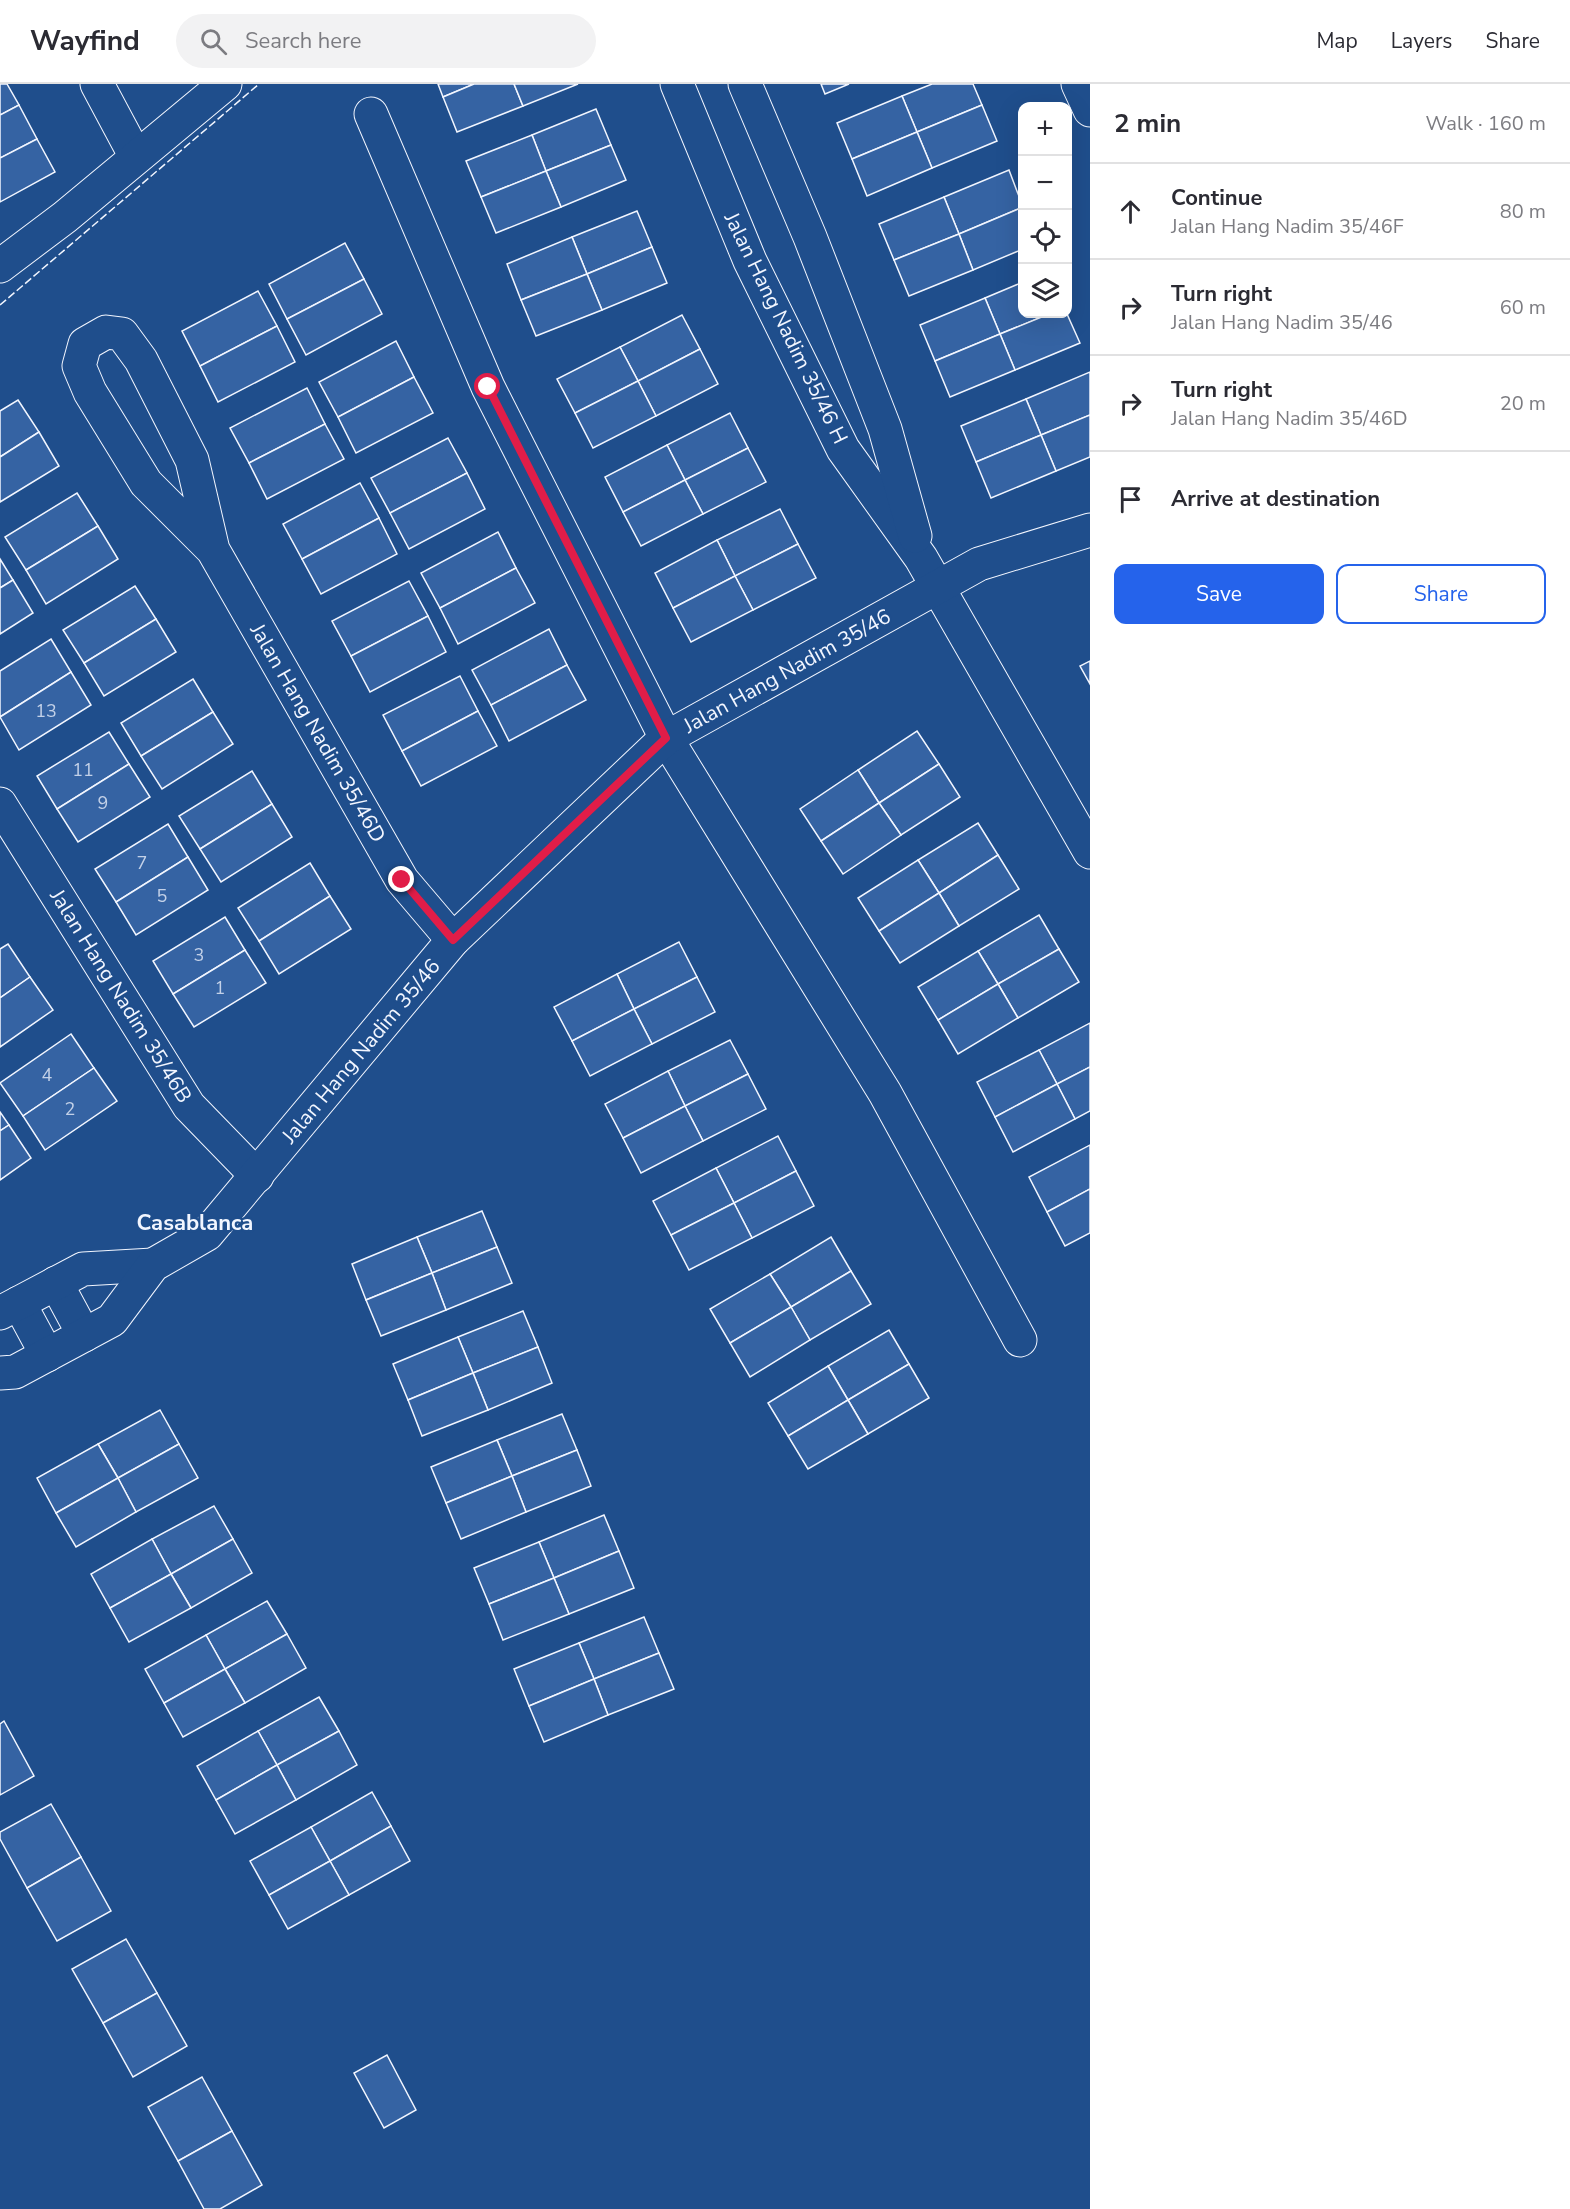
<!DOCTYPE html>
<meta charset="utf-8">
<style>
body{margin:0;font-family:"Nunito Sans",sans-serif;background:#f2f2f3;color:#2b2b33}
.controls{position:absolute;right:18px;top:18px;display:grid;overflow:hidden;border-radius:12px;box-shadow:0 6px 24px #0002}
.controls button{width:54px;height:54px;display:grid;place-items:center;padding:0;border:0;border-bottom:2px solid #e1e1e2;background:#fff;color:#2b2b33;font:30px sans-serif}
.stop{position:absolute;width:18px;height:18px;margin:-14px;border:4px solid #e11d48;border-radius:50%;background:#fff}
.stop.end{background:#e11d48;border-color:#fff;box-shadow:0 2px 6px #0008}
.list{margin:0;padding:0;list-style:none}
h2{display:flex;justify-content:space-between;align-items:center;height:78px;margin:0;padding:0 24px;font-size:26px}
h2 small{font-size:20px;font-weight:400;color:#7c7c81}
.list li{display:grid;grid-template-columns:39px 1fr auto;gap:18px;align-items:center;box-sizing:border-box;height:96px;padding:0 24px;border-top:2px solid #e1e1e2}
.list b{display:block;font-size:22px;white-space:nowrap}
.list p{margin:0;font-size:20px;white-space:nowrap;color:#7c7c81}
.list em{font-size:20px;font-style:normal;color:#7c7c81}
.actions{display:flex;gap:12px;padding:18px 24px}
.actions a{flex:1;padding:14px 0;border:2px solid #2563eb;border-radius:12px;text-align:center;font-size:21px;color:#2563eb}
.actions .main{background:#2563eb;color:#fff}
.icon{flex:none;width:33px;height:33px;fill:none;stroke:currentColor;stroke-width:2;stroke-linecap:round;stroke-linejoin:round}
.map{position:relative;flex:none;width:1090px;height:2125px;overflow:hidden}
header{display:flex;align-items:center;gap:36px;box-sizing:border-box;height:84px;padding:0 30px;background:#fff;border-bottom:2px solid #e1e1e2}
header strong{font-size:28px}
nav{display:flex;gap:33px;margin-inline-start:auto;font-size:21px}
.search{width:420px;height:54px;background:#f2f2f3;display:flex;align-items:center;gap:15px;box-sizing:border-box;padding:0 21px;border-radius:33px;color:#7c7c81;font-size:22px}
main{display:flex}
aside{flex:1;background:#fff}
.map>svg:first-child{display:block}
.building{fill:#3563a3;stroke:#f2f6ff;stroke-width:1.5}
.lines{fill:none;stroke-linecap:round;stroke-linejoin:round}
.minor-casing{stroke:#f2f6ff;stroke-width:35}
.minor{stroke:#1f4e8c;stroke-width:33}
.fence{stroke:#f2f6ff;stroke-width:1.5;stroke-dasharray:8 3;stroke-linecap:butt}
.route{stroke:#e11d48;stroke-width:8}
.labels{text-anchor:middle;stroke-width:4.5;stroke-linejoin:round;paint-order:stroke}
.number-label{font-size:18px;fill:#c3d1e8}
.street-label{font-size:21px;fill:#f2f6ff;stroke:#1f4e8c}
.neighbourhood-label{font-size:22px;font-weight:bold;fill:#f2f6ff;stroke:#1f4e8c}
</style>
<header>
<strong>Wayfind</strong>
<div class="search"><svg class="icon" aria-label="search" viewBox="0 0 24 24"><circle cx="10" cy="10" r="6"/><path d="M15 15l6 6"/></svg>Search here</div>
<nav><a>Map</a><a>Layers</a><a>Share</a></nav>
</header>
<main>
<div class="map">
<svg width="1090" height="2125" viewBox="0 0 1090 2125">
<rect width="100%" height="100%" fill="#1f4e8c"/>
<g class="building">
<path d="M0,0h7l12,21 -19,10z"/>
<path d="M438,0h36l-31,13z"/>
<path d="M474,0h40l9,22 -66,26 -14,-35z"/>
<path d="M514,0h64l-55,22z"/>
<path d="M821,0h28l-24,10z"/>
<path d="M932,0h41l9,21 -65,27 -15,-36z"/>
<path d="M902,12l15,36 -65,27 -15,-36z"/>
<path d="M19,21l18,34 -37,19v-43z"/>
<path d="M982,21l15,36 -65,27 -15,-36z"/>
<path d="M596,25l15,36 -65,26 -14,-36z"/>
<path d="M917,48l15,36 -65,28 -15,-37z"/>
<path d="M532,51l14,36 -65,26 -15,-36z"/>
<path d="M37,55l18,33 -55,30v-44z"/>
<path d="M611,61l15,35 -65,27 -15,-36z"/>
<path d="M1009,86l14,37 -64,27 -15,-37z"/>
<path d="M546,87l15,36 -65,26 -15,-36z"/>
<path d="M944,113l15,37 -65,26 -15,-36z"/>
<path d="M1023,123v42l-50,21 -14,-36z"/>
<path d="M637,127l15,36 -65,27 -15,-37z"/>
<path d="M959,150l14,36 -64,26 -15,-36z"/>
<path d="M572,153l15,37 -66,26 -14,-36z"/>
<path d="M345,159l19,36 -77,40 -18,-35z"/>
<path d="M652,163l15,36 -65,27 -15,-36z"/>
<path d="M587,190l15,36 -66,26 -15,-36z"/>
<path d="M364,195l18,35 -76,41 -19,-36z"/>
<path d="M1023,198v32h26l-49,20 -15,-36z"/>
<path d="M258,207l19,35 -77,40 -18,-35z"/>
<path d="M985,214l15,36 -65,27 -15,-36z"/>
<path d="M1049,230h18l13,29 -65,27 -15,-36z"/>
<path d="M682,231l18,34 -62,32 -18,-34z"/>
<path d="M277,242l18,36 -77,40 -18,-36z"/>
<path d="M1000,250l15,36 -65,27 -15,-36z"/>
<path d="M396,257l18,36 -76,40 -19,-35z"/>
<path d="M620,263l18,34 -63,32 -18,-34z"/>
<path d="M700,265l18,35 -62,32 -18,-35z"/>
<path d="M1090,288v43l-49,20 -15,-36z"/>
<path d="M414,293l19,36 -77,40 -18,-36z"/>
<path d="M638,297l18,35 -63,32 -18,-35z"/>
<path d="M307,304l18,36 -76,39 -19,-35z"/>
<path d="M1026,315l15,36 -65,27 -15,-36z"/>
<path d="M18,316l21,32 -39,25v-46z"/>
<path d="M730,329l18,35 -63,32 -18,-35z"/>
<path d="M1090,331v42l-34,14 -15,-36z"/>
<path d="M325,340l19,35 -77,40 -18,-36z"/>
<path d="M39,348l20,34 -59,36v-45z"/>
<path d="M1041,351l15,36 -65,27 -15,-36z"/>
<path d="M448,354l19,35 -77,40 -19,-35z"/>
<path d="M667,361l18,35 -62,32 -18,-35z"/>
<path d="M748,364l18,34 -63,32 -18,-34z"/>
<path d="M467,389l18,36 -76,40 -19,-36z"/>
<path d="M685,396l18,34 -62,32 -18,-34z"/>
<path d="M360,399l19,35 -77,41 -19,-35z"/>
<path d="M77,409l21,33 -72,44 -21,-33z"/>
<path d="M780,425l18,35 -63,32 -18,-36z"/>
<path d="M379,434l18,36 -76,40 -19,-35z"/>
<path d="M98,442l20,33 -72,45 -20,-34z"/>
<path d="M498,448l18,36 -76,40 -19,-35z"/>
<path d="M717,456l18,36 -62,32 -18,-35z"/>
<path d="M798,460l18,34 -63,32 -18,-34z"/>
<path d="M0,475l13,21 -13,8z"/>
<path d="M516,484l19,35 -77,41 -18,-36z"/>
<path d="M735,492l18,34 -62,32 -18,-34z"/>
<path d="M13,496l20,33 -33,21v-46z"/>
<path d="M409,497l19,35 -77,40 -19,-35z"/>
<path d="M135,502l21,33 -72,44 -21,-33z"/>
<path d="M428,532l18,36 -76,40 -19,-36z"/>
<path d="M156,535l20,33 -72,44 -20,-33z"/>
<path d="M549,545l18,36 -76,40 -19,-35z"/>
<path d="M51,555l20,33 -71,45v-46z"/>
<path d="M1090,577v23l-10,-18z"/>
<path d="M567,581l19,35 -77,41 -18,-36z"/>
<path d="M71,588l20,33 -72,45 -19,-33z"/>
<path d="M460,592l18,35 -76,40 -19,-36z"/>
<path d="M193,595l20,33 -72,44 -20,-33z"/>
<path d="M478,627l19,35 -76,40 -19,-35z"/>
<path d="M213,628l20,32 -71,45 -21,-33z"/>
<path d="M917,647l22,33 -60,39 -21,-33z"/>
<path d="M109,648l20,32 -72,45 -20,-33z"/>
<path d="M129,680l21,33 -72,45 -21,-33z"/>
<path d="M939,680l21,33 -59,38 -22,-32z"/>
<path d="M858,686l21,33 -58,38 -21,-32z"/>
<path d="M252,687l20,33 -72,45 -21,-33z"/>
<path d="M879,719l22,32 -58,39 -22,-33z"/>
<path d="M272,720l20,33 -71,45 -21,-33z"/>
<path d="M978,739l20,32 -59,38 -21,-33z"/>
<path d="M168,740l20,33 -72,45 -21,-33z"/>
<path d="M998,771l21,34 -60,37 -20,-33z"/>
<path d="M188,773l20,33 -72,45 -20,-33z"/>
<path d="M918,776l21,33 -60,38 -21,-33z"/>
<path d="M310,779l20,33 -71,45 -21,-33z"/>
<path d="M939,809l20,33 -59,37 -21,-32z"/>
<path d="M330,812l21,33 -72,45 -20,-33z"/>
<path d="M1039,831l20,34 -61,35 -20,-33z"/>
<path d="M225,833l20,33 -72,44 -20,-33z"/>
<path d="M679,858l18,35 -63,32 -17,-35z"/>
<path d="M8,860l22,33 -30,21v-49z"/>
<path d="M1059,865l20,33 -61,36 -20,-34z"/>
<path d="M245,866l21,33 -72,44 -21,-33z"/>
<path d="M978,867l20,33 -60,36 -20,-33z"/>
<path d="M617,890l17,35 -62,32 -18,-34z"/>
<path d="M30,893l23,33 -53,37v-49z"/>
<path d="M697,893l18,35 -63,32 -18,-35z"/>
<path d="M998,900l20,34 -60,36 -20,-34z"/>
<path d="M634,925l18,35 -62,32 -18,-35z"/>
<path d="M1090,939v44l-33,17 -18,-34z"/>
<path d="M71,950l23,34 -71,48 -23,-33z"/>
<path d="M730,956l18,34 -63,32 -17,-35z"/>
<path d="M1039,966l18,34 -62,33 -18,-35z"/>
<path d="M1090,983v44l-15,8 -18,-35z"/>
<path d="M94,984l23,33 -72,49 -22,-34z"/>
<path d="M668,987l17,35 -62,32 -18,-34z"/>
<path d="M748,990l18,35 -63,32 -18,-35z"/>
<path d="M1057,1000l18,35 -62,33 -18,-35z"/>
<path d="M685,1022l18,35 -62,32 -18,-35z"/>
<path d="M0,1028l9,13 -9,6z"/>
<path d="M9,1041l22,33 -31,22v-49z"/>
<path d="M778,1052l18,35 -62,32 -18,-35z"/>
<path d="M1090,1061v44l-43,23 -18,-35z"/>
<path d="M716,1084l18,35 -63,32 -18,-34z"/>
<path d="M796,1087l18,35 -62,32 -18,-35z"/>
<path d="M1090,1105v44l-25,13 -18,-34z"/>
<path d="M734,1119l18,35 -63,32 -18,-35z"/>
<path d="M482,1127l15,36 -65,26 -15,-36z"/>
<path d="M417,1153l15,36 -66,27 -14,-36z"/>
<path d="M831,1153l20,34 -60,36 -21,-33z"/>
<path d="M497,1163l15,36 -66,27 -14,-37z"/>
<path d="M851,1187l20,33 -61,36 -19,-33z"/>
<path d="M432,1189l14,37 -65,26 -15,-36z"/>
<path d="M770,1190l21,33 -61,36 -20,-34z"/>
<path d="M791,1223l19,33 -60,37 -20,-34z"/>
<path d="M523,1227l15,36 -65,26 -15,-36z"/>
<path d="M889,1246l20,34 -61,36 -20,-34z"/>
<path d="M458,1253l15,36 -65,27 -15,-36z"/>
<path d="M538,1263l14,36 -64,27 -15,-37z"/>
<path d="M909,1280l20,34 -61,36 -20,-34z"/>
<path d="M828,1282l20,34 -60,36 -20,-33z"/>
<path d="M473,1289l15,37 -66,26 -14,-36z"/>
<path d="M848,1316l20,34 -60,35 -20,-33z"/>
<path d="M160,1326l19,34 -61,34 -20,-34z"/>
<path d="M562,1330l15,36 -65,26 -15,-36z"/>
<path d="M497,1356l15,36 -66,27 -15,-36z"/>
<path d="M98,1360l20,34 -62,35 -19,-35z"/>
<path d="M179,1360l19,34 -62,34 -18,-34z"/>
<path d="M577,1366l14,36 -65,26 -14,-36z"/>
<path d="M512,1392l14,36 -65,27 -15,-36z"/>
<path d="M118,1394l18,34 -60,35 -20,-34z"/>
<path d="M214,1422l19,33 -62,35 -19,-35z"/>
<path d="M604,1431l15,36 -65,27 -15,-36z"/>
<path d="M152,1455l19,35 -61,34 -19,-34z"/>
<path d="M233,1455l19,34 -61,35 -20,-34z"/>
<path d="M539,1458l15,36 -65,26 -15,-36z"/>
<path d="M619,1467l15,37 -65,26 -15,-36z"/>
<path d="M171,1490l20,34 -62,34 -19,-34z"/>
<path d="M554,1494l15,36 -66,26 -14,-36z"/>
<path d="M267,1517l20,33 -62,35 -19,-34z"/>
<path d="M644,1533l15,36 -65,26 -15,-36z"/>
<path d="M287,1550l19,34 -61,35 -20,-34z"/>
<path d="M206,1551l19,34 -61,34 -19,-34z"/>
<path d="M579,1559l15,36 -65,27 -15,-37z"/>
<path d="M659,1569l15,36 -66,26 -14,-36z"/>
<path d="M225,1585l20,34 -62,34 -19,-34z"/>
<path d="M594,1595l14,36 -64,27 -15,-36z"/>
<path d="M319,1613l20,34 -62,34 -19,-34z"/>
<path d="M4,1637l30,55 -34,19v-71z"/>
<path d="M258,1647l19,34 -61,35 -19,-34z"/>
<path d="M339,1647l18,34 -61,35 -19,-35z"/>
<path d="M277,1681l19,35 -61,34 -19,-34z"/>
<path d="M372,1708l19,34 -61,35 -19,-34z"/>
<path d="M51,1720l30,53 -54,31 -27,-49v-7z"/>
<path d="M391,1742l19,35 -61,34 -19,-34z"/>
<path d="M311,1743l19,34 -61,34 -19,-34z"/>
<path d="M81,1773l30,54 -54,30 -30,-53z"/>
<path d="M330,1777l19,34 -61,34 -19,-34z"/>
<path d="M126,1855l31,54 -54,30 -31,-54z"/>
<path d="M157,1909l30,53 -54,31 -30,-54z"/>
<path d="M387,1971l29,55 -32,18 -30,-55z"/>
<path d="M202,1993l30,54 -54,30 -30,-54z"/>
<path d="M232,2047l30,54 -42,24h-16l-26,-48z"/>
</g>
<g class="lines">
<g class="minor-casing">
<g id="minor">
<path d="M97,0l39,73"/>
<path d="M677,0l73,177 93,188 78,109 169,294"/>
<path d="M745,0l65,153 75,192 30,107"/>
<path d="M1078,0l12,26"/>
<path d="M371,30l117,273 178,351 219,355 135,247"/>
<path d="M0,182l65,-49 160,-133"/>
<path d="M213,466l-21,-90 -51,-100 -19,-26 -16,-2 -21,12 -6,22 11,26 56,91 67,67 189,330 51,60"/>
<path d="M0,720l189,302 68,70"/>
<path d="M56,1199l28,52"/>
<path d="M19,1219l28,52"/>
<path d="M0,1229l83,-44 70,-4"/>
<path d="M0,1289l15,-1 97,-52 41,-55 54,-31 246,-294 213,-202 313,-174 111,-34"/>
</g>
</g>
<use href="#minor" class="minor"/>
<path class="fence" d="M0,221l259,-221"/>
</g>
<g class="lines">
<path class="route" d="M402,796l51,60 213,-202 -178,-351"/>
</g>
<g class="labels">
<g class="number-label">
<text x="46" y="633">13</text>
<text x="83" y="692">11</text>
<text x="103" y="725">9</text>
<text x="142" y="785">7</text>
<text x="162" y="818">5</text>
<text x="199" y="877">3</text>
<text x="220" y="910">1</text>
<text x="47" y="997">4</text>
<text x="70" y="1031">2</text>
</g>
<g class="street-label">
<text transform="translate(786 244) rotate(64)" y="7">Jalan Hang Nadim 35/46 H</text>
<text transform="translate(787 587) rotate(-29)" y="7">Jalan Hang Nadim 35/46</text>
<text transform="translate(318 649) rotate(60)" y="7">Jalan Hang Nadim 35/46D</text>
<text transform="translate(121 912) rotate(58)" y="7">Jalan Hang Nadim 35/46B</text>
<text transform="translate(361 967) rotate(-50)" y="7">Jalan Hang Nadim 35/46</text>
</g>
<g class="neighbourhood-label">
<text x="195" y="1146">Casablanca</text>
</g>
</g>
</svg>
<div class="controls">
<button>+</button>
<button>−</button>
<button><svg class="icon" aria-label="locate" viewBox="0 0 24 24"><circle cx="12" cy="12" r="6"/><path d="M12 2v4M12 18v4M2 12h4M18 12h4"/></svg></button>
<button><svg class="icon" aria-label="layers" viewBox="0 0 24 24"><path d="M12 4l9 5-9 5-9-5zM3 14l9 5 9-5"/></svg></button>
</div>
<div class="stop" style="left:488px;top:303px"></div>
<div class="stop end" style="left:402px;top:796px"></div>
</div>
<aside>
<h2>2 min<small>Walk · 160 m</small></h2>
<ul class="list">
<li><svg class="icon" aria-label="ahead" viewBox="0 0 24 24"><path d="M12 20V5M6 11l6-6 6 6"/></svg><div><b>Continue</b><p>Jalan Hang Nadim 35/46F</p></div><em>80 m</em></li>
<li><svg class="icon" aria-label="right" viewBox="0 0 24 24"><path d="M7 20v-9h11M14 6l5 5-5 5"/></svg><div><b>Turn right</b><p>Jalan Hang Nadim 35/46</p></div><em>60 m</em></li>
<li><svg class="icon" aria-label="right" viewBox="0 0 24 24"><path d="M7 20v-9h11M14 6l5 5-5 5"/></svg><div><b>Turn right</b><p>Jalan Hang Nadim 35/46D</p></div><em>20 m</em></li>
<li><svg class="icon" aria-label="arrive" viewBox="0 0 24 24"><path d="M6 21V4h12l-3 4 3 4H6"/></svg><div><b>Arrive at destination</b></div></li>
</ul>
<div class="actions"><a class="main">Save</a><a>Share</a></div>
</aside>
</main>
